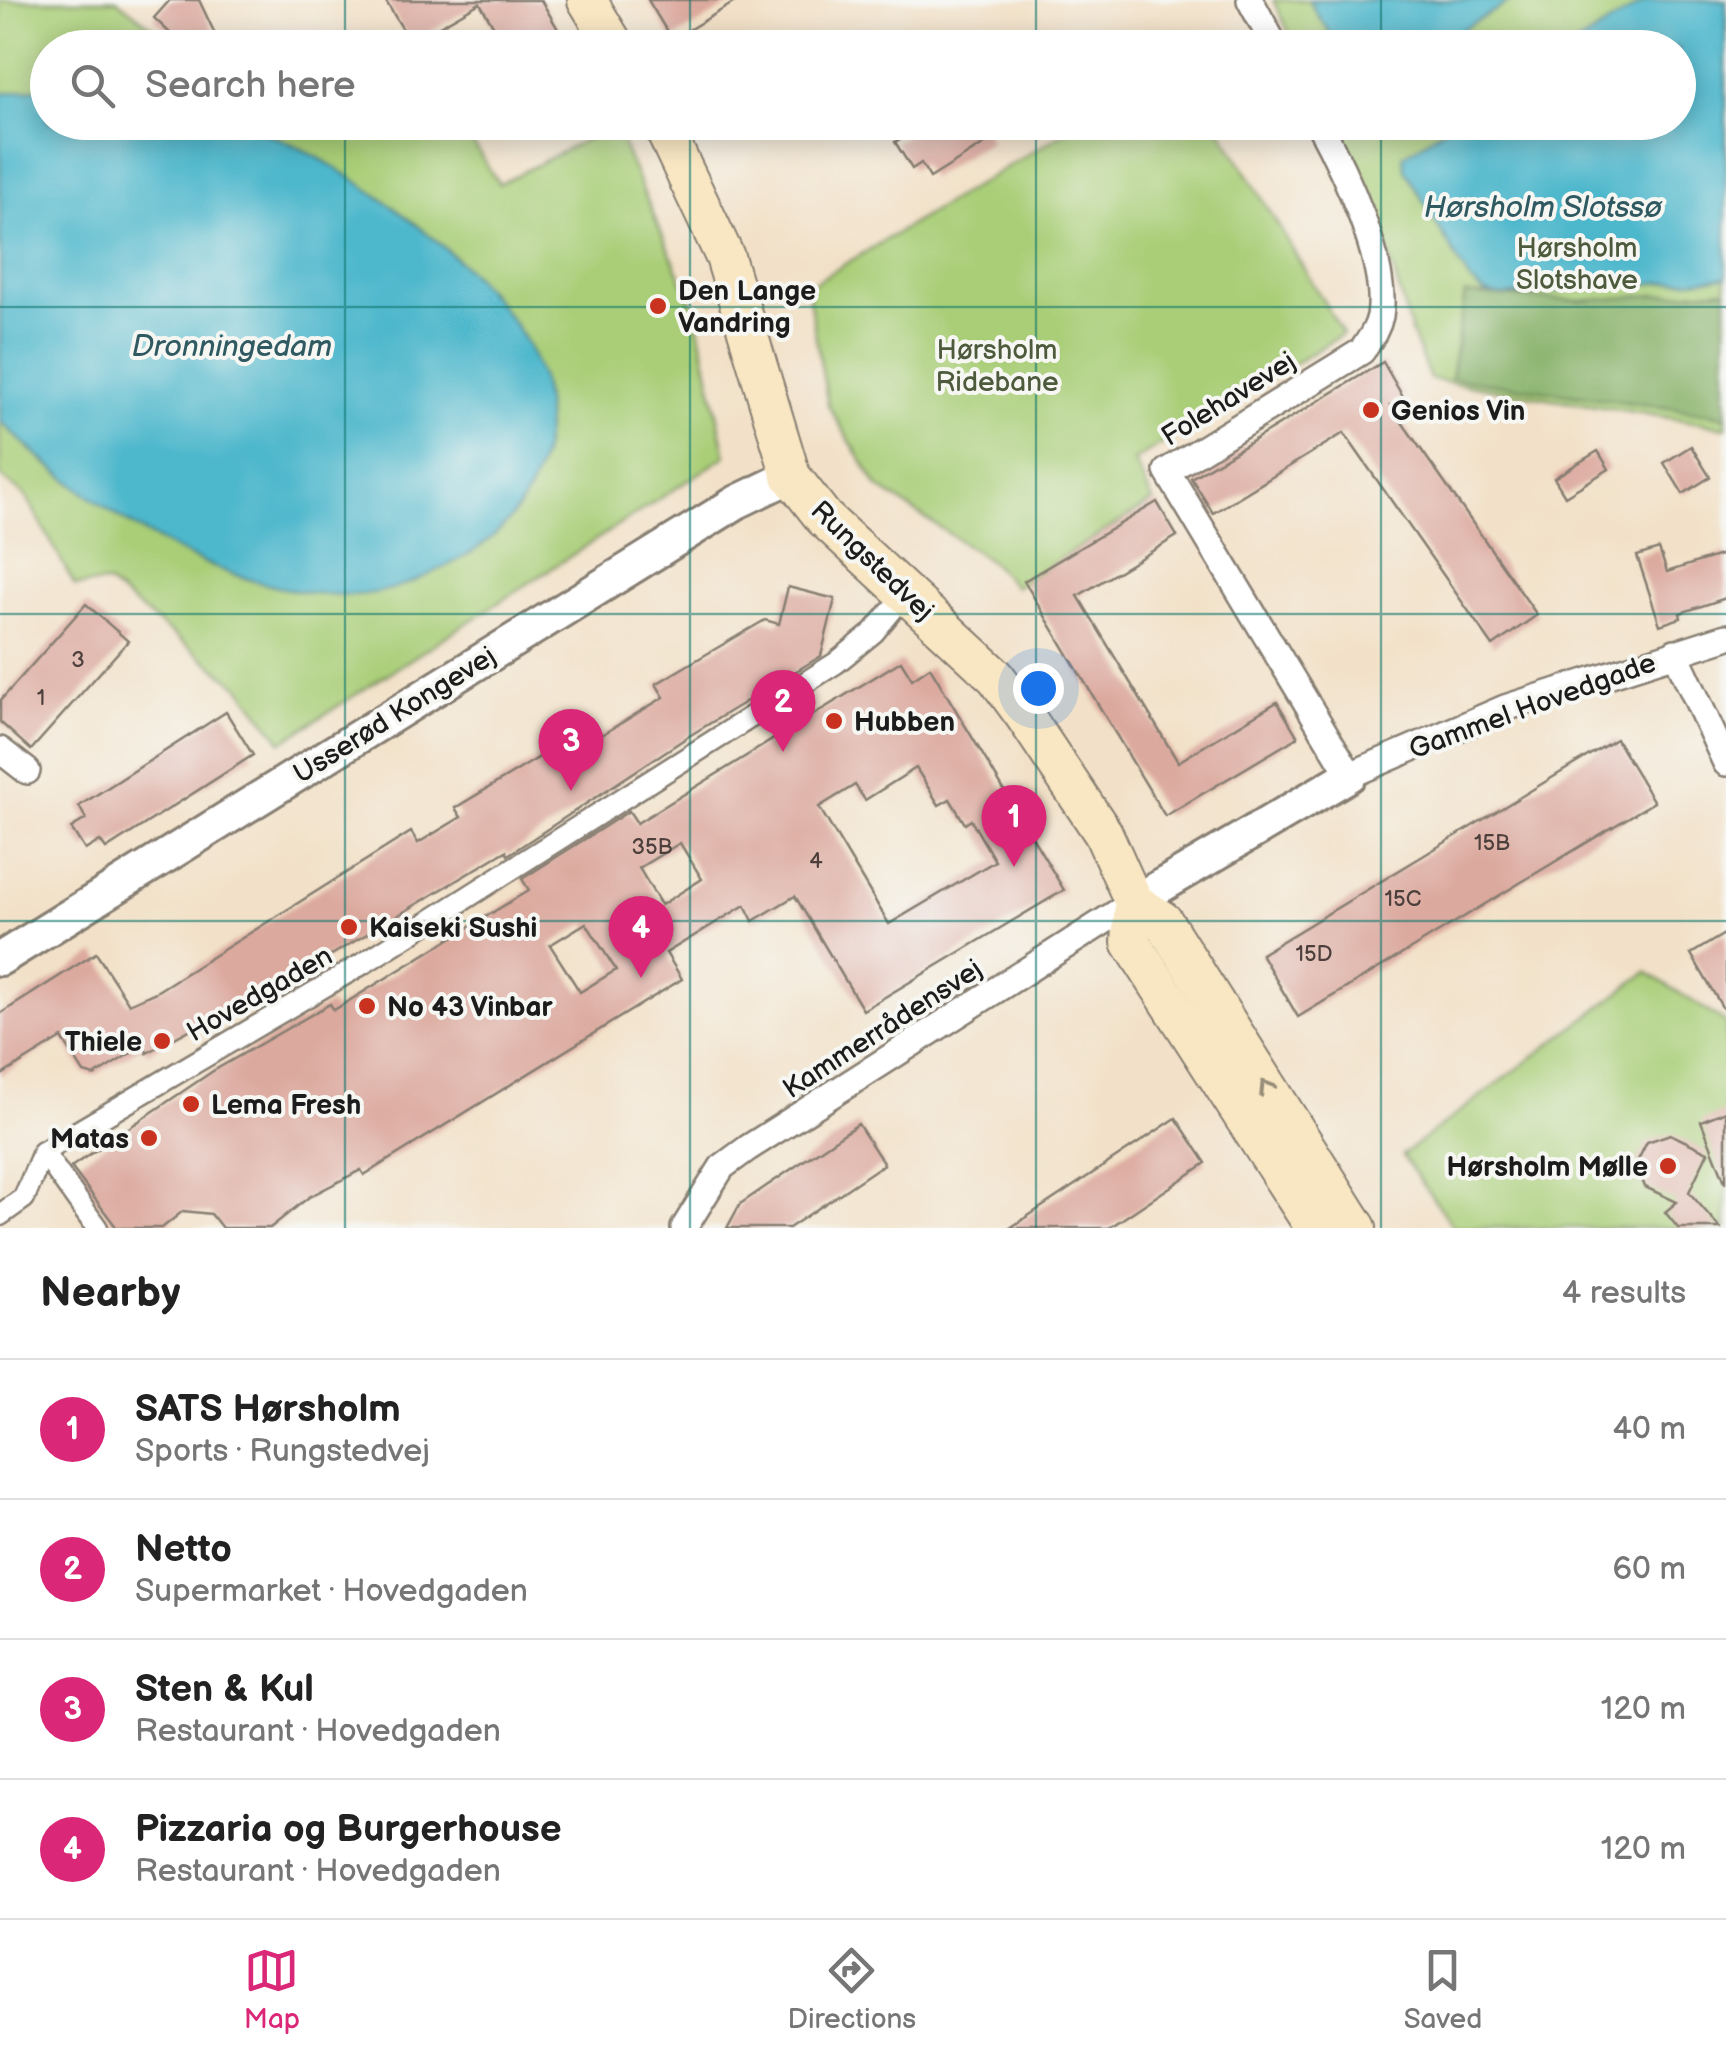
<!DOCTYPE html>
<meta charset="utf-8">
<style>
body{margin:0;font-family:"Balsamiq Sans",sans-serif;background:#f2f2f2;color:#222}
.you{position:absolute;left:1038px;top:688px;width:35px;height:35px;margin:-25px;border:8px solid #fff;border-radius:50%;background:#1a73e8;box-shadow:0 0 0 15px #1a73e833}
.badge{display:grid;place-items:center;width:65px;height:65px;border-radius:50%;background:#db2777;color:#fff;font-size:32px;font-weight:700}
.pin{position:absolute;translate:-50% -82px;filter:drop-shadow(0 2px 5px #0008)}
.pin::after{content:'';position:absolute;top:52px;width:35px;height:30px;background:inherit;clip-path:polygon(0 0,100% 0,50% 100%)}
.list{margin:0;padding:0;list-style:none}
h2{display:flex;justify-content:space-between;align-items:center;height:130px;margin:0;padding:0 40px;font-size:42px}
h2 small{font-size:32px;font-weight:400;color:#767676}
.list li{display:grid;grid-template-columns:65px 1fr auto;gap:30px;align-items:center;box-sizing:border-box;height:140px;padding:0 40px;border-top:2px solid #e0e0e0}
.list b{display:block;font-size:38px;white-space:nowrap}
.list p{margin:0;font-size:32px;white-space:nowrap;color:#767676}
.list em{font-size:32px;font-style:normal;color:#767676}
.icon{flex:none;width:55px;height:55px;fill:none;stroke:currentColor;stroke-width:2;stroke-linecap:round;stroke-linejoin:round}
.map{position:relative;flex:none;width:1726px;height:1228px;overflow:hidden}
.search{position:absolute;background:#fff;box-shadow:0 5px 25px #0003;left:30px;right:30px;top:30px;height:110px;display:flex;align-items:center;gap:25px;box-sizing:border-box;padding:0 35px;border-radius:55px;color:#767676;font-size:38px}
.sheet{height:690px;background:#fff}
nav{display:flex;justify-content:space-around;align-items:center;box-sizing:border-box;height:140px;border-top:2px solid #e0e0e0;background:#fff;font-size:28px;color:#767676}
nav a{display:grid;justify-items:center;gap:5px}
nav .on{color:#db2777}
.map>svg:first-child{display:block}
.green{fill:#a9ce77;stroke:#62754a;stroke-width:2.5}
.forest{fill:#86b168;stroke:#516642;stroke-width:2.5}
.water{fill:#4eb7cc;stroke:#356a74;stroke-width:2.5}
.building{fill:#dca99e;fill-rule:evenodd}
.lines{fill:none;stroke-linecap:round;stroke-linejoin:round}
.pedestrian-casing{stroke:#877e72;stroke-width:25}
.minor-casing{stroke:#877e72;stroke-width:30}
.tertiary-casing{stroke:#877e72;stroke-width:38}
.secondary-casing{stroke:#877e72;stroke-width:42}
.pedestrian{stroke:#fff;stroke-width:20}
.minor{stroke:#fff;stroke-width:25}
.tertiary{stroke:#fff;stroke-width:32}
.secondary{stroke:#f9e7c3;stroke-width:38}
.oneway{stroke:#968c78}
.grid{fill:none;stroke:#0f766e;stroke-width:2.5;stroke-opacity:0.55}
.poi-dot{fill:#c8321e;stroke:#f6f6f2;stroke-width:4}
.labels{text-anchor:middle;stroke-width:8;stroke-linejoin:round;paint-order:stroke}
.number-label{font-size:22px;fill:#4c3f3c}
.park-label{font-size:28px;fill:#4d5a3c;stroke:#f6f6f2}
.poi-label{font-size:28px;font-weight:bold;fill:#1c1c1c;stroke:#f6f6f2;text-anchor:start}
.street-label{font-size:28px;fill:#1c1c1c;stroke:#f6f6f2}
.water-label{font-size:30px;font-style:italic;fill:#305a62;stroke:#f6f6f2}
</style>
<div class="map">
<svg width="1726" height="1228" viewBox="0 0 1726 1228">
<rect width="100%" height="100%" fill="#f6f6f2"/>
<filter id="ink" filterUnits="userSpaceOnUse"><feTurbulence type="fractalNoise" baseFrequency=".01" numOctaves="2"/><feDisplacementMap in="SourceGraphic" scale="20" xChannelSelector="R" yChannelSelector="G"/><feConvolveMatrix kernelMatrix="1 2 1 2 8 2 1 2 1" color-interpolation-filters="sRGB"/></filter>
<filter id="wash" filterUnits="userSpaceOnUse"><feTurbulence type="fractalNoise" baseFrequency=".0048" numOctaves="4" result="noise"/><feDisplacementMap in="SourceGraphic" scale="40" xChannelSelector="R" yChannelSelector="G"/><feGaussianBlur stdDeviation="2.25" result="paint"/><feColorMatrix in="noise" values="0 0 0 0 0 0 0 0 0 0 0 0 0 0 0 0 0 1.4 0 .05"/><feComposite in="paint" operator="in"/></filter>
<g filter="url(#wash)">
<rect width="100%" height="100%" fill="#f2e1c8"/>
<g class="green">
<path d="M0,0h117l51,39 134,8 -254,1v74l412,1 39,61 115,-59 82,187 30,144 -444,286 -42,-55 -133,-104 -32,3 -49,-90 -26,-20z"/>
<path d="M1273,0h453v427l-296,-48 -19,-47 -34,-119 -44,-90 345,-1v-74l-382,-1z"/>
<path d="M1080,123h137l126,211 -209,127 19,40 -138,86 -25,-26 -112,-74 -50,-82 -21,-118z"/>
<path d="M1647,972l79,51v205h-272l-52,-73z"/>
</g>
<path class="forest" d="M1726,289v127l-275,-38 14,-84 116,7z"/>
<g class="water">
<path d="M1308,0h205l-81,47 -93,1z"/>
<path d="M1647,0h79v277l-223,19 -18,-3 -16,-13 -64,-111 -2,-13 49,-33 226,-1v-74l-106,-1z"/>
<path d="M47,87l1,35c42,0 85,0 128,0 19,0 42,-3 60,2 64,15 126,59 177,98 39,29 95,84 117,128 38,77 7,166 -66,207 -36,19 -72,38 -113,38 -132,1 -260,-86 -351,-174v-327z"/>
</g>
<g id="blocks">
<g class="building">
<path d="M170,0h29l17,36 -44,-1 -18,-17z"/>
<path d="M385,0h156l28,48h-63l-26,-45 -51,29 4,8 -19,8z"/>
<path d="M648,0h90l-66,40z"/>
<path d="M896,122h84l11,18 -61,38 -9,-15 -9,6 -17,-27 10,-6z"/>
<path d="M1383,362l20,35 -13,8 147,210 -44,31 -149,-213 -131,80 -22,-35z"/>
<path d="M1691,446l19,31 -27,17 -19,-31z"/>
<path d="M1598,451l11,18 -44,27 -11,-18z"/>
<path d="M1157,502l20,34 -99,60 100,166 99,-60 21,35 -133,79 -141,-235z"/>
<path d="M1659,549l8,23 59,-19v45l-46,15 1,5 -21,7 -23,-69z"/>
<path d="M788,587l47,12 -14,57 -132,80 -181,119 -2,-4 -255,152 -3,-5 -101,55 -3,-8 -50,31 -10,-3 -22,-35 -62,38v-62l96,-61 33,51 27,-12 255,-160 7,11 43,-26 -6,-9 126,-76 7,11 76,-46 -8,-13 37,-22 72,-42 14,4z"/>
<path d="M86,604l42,37 -97,109 -31,-28v-21z"/>
<path d="M901,661l11,18 18,-12 134,223 -201,120 -68,-114 -42,25 -8,-16 -79,48 16,26 -318,196 -3,-5 -52,27 -39,31h-48l-11,-14 -28,-3 -21,17h-45l-46,-61 142,-96 117,-67 4,6 195,-120 -7,-11 107,-68 8,12zM916,768l23,37 11,-6 15,25 6,-4 24,41 -106,63 -70,-117 36,-22 10,15zM680,843l22,36 -41,26 -22,-37zM586,923l30,47 -36,22 -30,-47z"/>
<path d="M226,712l27,43 -147,94 -6,-8 -15,9 -14,-22 15,-9 -7,-13z"/>
<path d="M1616,739l38,63 -356,215 -37,-63z"/>
<path d="M1726,933v81l-35,-60z"/>
<path d="M1726,1111v70l-1,1 -24,-61z"/>
<path d="M1176,1118l30,45 -97,65h-99z"/>
<path d="M858,1124l26,40 -95,64h-62l13,-24z"/>
<path d="M1670,1134l38,18 -19,40 31,36h-42l-13,-16 12,-10 -32,-15 -9,-23 11,-22z"/>
</g>
</g>
</g>
<g filter="url(#ink)">
<use href="#blocks" fill-opacity="0" stroke="#877e72" stroke-width="2.5"/>
<g class="lines">
<g class="pedestrian-casing">
<g id="pedestrian">
<path d="M43,1152l54,76"/>
<path d="M0,1215l24,-17 19,-46 321,-189 472,-300 38,-31 33,-40"/>
</g>
</g>
<g class="minor-casing">
<g id="minor">
<path d="M1250,0l26,48"/>
<path d="M1318,122c25,46 71,142 62,194 -3,14 -10,23 -18,35l-195,120 183,304 155,-67 221,-71"/>
<path d="M1675,652l51,111"/>
<path d="M0,750l27,21"/>
<path d="M684,1228l38,-61 26,-19 386,-246"/>
</g>
</g>
<g class="tertiary-casing">
<g id="tertiary">
<path d="M1134,902l216,-127"/>
<path d="M0,959l737,-457 54,-26"/>
</g>
</g>
<g class="secondary-casing">
<g id="secondary">
<path d="M587,0l29,48"/>
<path d="M661,122l64,135 66,219 33,42 172,159 28,38 79,118 31,69 -3,40 184,286"/>
<path d="M1134,902l29,19 194,307"/>
</g>
</g>
<use href="#pedestrian" class="pedestrian"/>
<use href="#minor" class="minor"/>
<use href="#tertiary" class="tertiary"/>
<use href="#secondary" class="secondary"/>
</g>
<defs><path id="oneway-chevron" d="M-2-3.5L2.5 0L-2 3.5" fill="none" stroke-width="1.6" stroke-linecap="round" stroke-linejoin="round" transform="scale(2.5)"/></defs>
<use class="oneway" href="#oneway-chevron" transform="translate(1266 1087) rotate(-122)"/>
</g>
<path class="grid" d="M345,0v48M690,0v48M1036,0v48M1381,0v48M345,122v1106M690,122v1106M1036,122v1106M1381,122v1106M0,307h1726M0,614h1726M0,921h1726"/>
<g class="poi-dot">
<circle cx="658" cy="306" r="10"/>
<circle cx="1371" cy="410" r="10"/>
<circle cx="834" cy="721" r="10"/>
<circle cx="349" cy="927" r="10"/>
<circle cx="367" cy="1006" r="10"/>
<circle cx="162" cy="1041" r="10"/>
<circle cx="191" cy="1104" r="10"/>
<circle cx="149" cy="1138" r="10"/>
<circle cx="1668" cy="1166" r="10"/>
</g>
<g class="labels">
<g class="number-label">
<text x="78" y="667">3</text>
<text x="41" y="705">1</text>
<text x="1492" y="850">15B</text>
<text x="652" y="854">35B</text>
<text x="816" y="868">4</text>
<text x="1403" y="906">15C</text>
<text x="1314" y="961">15D</text>
</g>
<g class="park-label">
<text x="1577" y="257">Hørsholm<tspan x="1577" dy="32">Slotshave</tspan></text>
<text x="997" y="359">Hørsholm<tspan x="997" dy="32">Ridebane</tspan></text>
</g>
<g class="poi-label">
<text x="678" y="300">Den Lange<tspan x="678" dy="32">Vandring</tspan></text>
<text x="1391" y="420">Genios Vin</text>
<text x="854" y="731">Hubben</text>
<text x="369" y="937">Kaiseki Sushi</text>
<text x="387" y="1016">No 43 Vinbar</text>
<text x="142" y="1051" text-anchor="end">Thiele</text>
<text x="211" y="1114">Lema Fresh</text>
<text x="129" y="1148" text-anchor="end">Matas</text>
<text x="1648" y="1176" text-anchor="end">Hørsholm Mølle</text>
</g>
<g class="street-label">
<text transform="translate(1228 398) rotate(-32)" y="10">Folehavevej</text>
<text transform="translate(873 560) rotate(44)" y="10">Rungstedvej</text>
<text transform="translate(1532 705) rotate(-20)" y="10">Gammel Hovedgade</text>
<text transform="translate(394 714) rotate(-32)" y="10">Usserød Kongevej</text>
<text transform="translate(259 993) rotate(-30)" y="10">Hovedgaden</text>
<text transform="translate(882 1028) rotate(-33)" y="10">Kammerrådensvej</text>
</g>
<g class="water-label">
<text x="1543" y="217">Hørsholm Slotssø</text>
<text x="232" y="356">Dronningedam</text>
</g>
</g>
</svg>
<div class="you"></div>
<div class="pin badge" style="left:1014px;top:867px">1</div>
<div class="pin badge" style="left:783px;top:752px">2</div>
<div class="pin badge" style="left:571px;top:791px">3</div>
<div class="pin badge" style="left:641px;top:978px">4</div>
<div class="search"><svg class="icon" aria-label="search" viewBox="0 0 24 24"><circle cx="10" cy="10" r="6"/><path d="M15 15l6 6"/></svg>Search here</div>
</div>
<section class="sheet">
<h2>Nearby<small>4 results</small></h2>
<ul class="list">
<li><span class="badge">1</span><div><b>SATS Hørsholm</b><p>Sports · Rungstedvej</p></div><em>40 m</em></li>
<li><span class="badge">2</span><div><b>Netto</b><p>Supermarket · Hovedgaden</p></div><em>60 m</em></li>
<li><span class="badge">3</span><div><b>Sten &amp; Kul</b><p>Restaurant · Hovedgaden</p></div><em>120 m</em></li>
<li><span class="badge">4</span><div><b>Pizzaria og Burgerhouse</b><p>Restaurant · Hovedgaden</p></div><em>120 m</em></li>
</ul>
</section>
<nav>
<a class="on"><svg class="icon" aria-label="map" viewBox="0 0 24 24"><path d="M3 6l6-2 6 2 6-2v14l-6 2-6-2-6 2zM9 4v14M15 6v14"/></svg>Map</a>
<a><svg class="icon" aria-label="directions" viewBox="0 0 24 24"><path d="M12 3l9 9-9 9-9-9zM9 14v-3h6M13 9l2 2-2 2"/></svg>Directions</a>
<a><svg class="icon" aria-label="saved" viewBox="0 0 24 24"><path d="M7 4h10v16l-5-4-5 4z"/></svg>Saved</a>
</nav>
